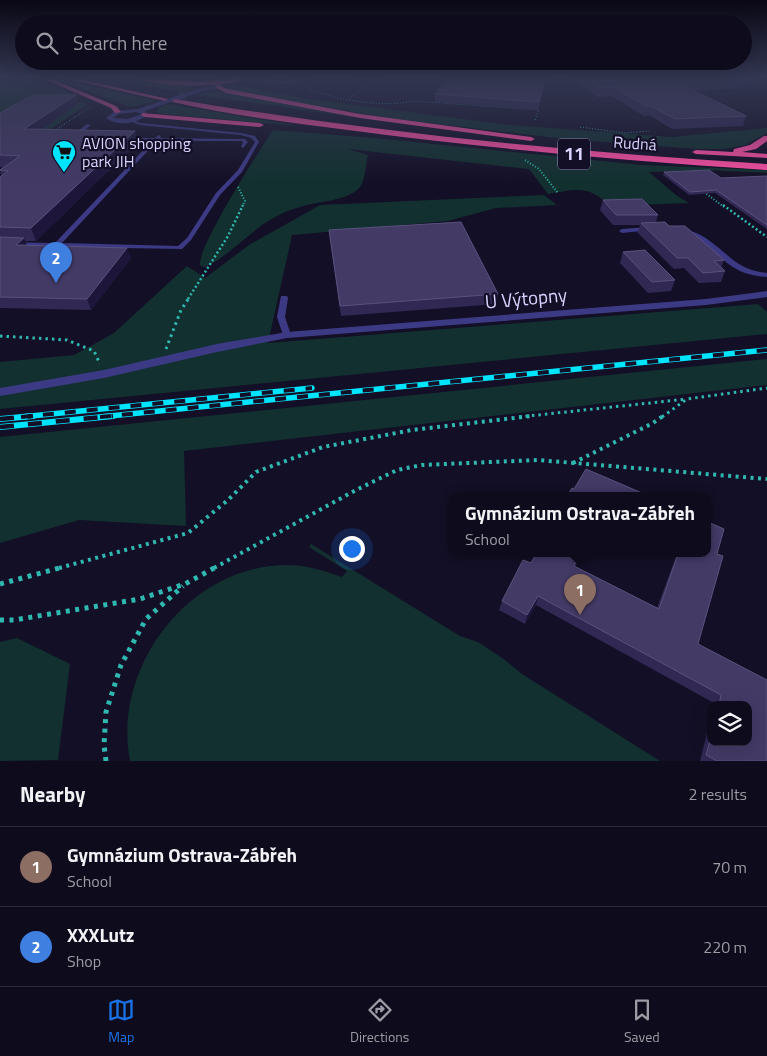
<!DOCTYPE html>
<meta charset="utf-8">
<style>
body{margin:0;font-family:"Titillium Web",sans-serif;background:#171425;color:#f1f3f6}
.controls{position:absolute;right:15px;bottom:15px;display:grid;overflow:hidden;border-radius:10px;box-shadow:0 5px 20px #0002}
.controls button{width:45px;height:45px;display:grid;place-items:center;padding:0;border:0;border-bottom:1px solid #2e2b3b;background:#0e0b1c;color:#f1f3f6;font:25px sans-serif}
.you{position:absolute;left:351px;top:548px;width:18px;height:18px;margin:-12px;border:4px solid #fff;border-radius:50%;background:#1a73e8;box-shadow:0 0 0 8px #1a73e833}
.badge{display:grid;place-items:center;width:32px;height:32px;border-radius:50%;background:#1a73e8;color:#fff;font-size:16px;font-weight:700}
.pin{position:absolute;translate:-50% -41px;filter:drop-shadow(0 1px 2px #0008)}
.pin::after{content:'';position:absolute;top:26px;width:18px;height:15px;background:inherit;clip-path:polygon(0 0,100% 0,50% 100%)}
.popup{position:absolute;left:449px;top:492px;width:262px;height:65px;box-sizing:border-box;display:grid;place-content:center;border-radius:10px;background:#0e0b1c;filter:drop-shadow(0 1px 4px #0005);font-size:16px;white-space:nowrap;color:#9b9ba3}
.popup b{font-size:19px;color:#f1f3f6}
.popup::after{content:'';position:absolute;left:50%;top:100%;margin-left:-10px;border:10px solid transparent;border-top-color:#0e0b1c}
.list{margin:0;padding:0;list-style:none}
h2{display:flex;justify-content:space-between;align-items:center;height:65px;margin:0;padding:0 20px;font-size:21px}
h2 small{font-size:16px;font-weight:400;color:#9b9ba3}
.list li{display:grid;grid-template-columns:32px 1fr auto;gap:15px;align-items:center;box-sizing:border-box;height:80px;padding:0 20px;border-top:1px solid #2e2b3b}
.list b{display:block;font-size:19px;white-space:nowrap}
.list p{margin:0;font-size:16px;white-space:nowrap;color:#9b9ba3}
.list em{font-size:16px;font-style:normal;color:#9b9ba3}
.icon{flex:none;width:28px;height:28px;fill:none;stroke:currentColor;stroke-width:2;stroke-linecap:round;stroke-linejoin:round}
.map{position:relative;flex:none;width:767px;height:761px;overflow:hidden}
.search{position:absolute;background:#0e0b1c;box-shadow:0 5px 20px #0002;left:15px;right:15px;top:15px;height:55px;display:flex;align-items:center;gap:12px;box-sizing:border-box;padding:0 18px;border-radius:28px;color:#9b9ba3;font-size:19px}
.sheet{height:225px;background:#0e0b1c}
nav{display:flex;justify-content:space-around;align-items:center;box-sizing:border-box;height:70px;border-top:1px solid #2e2b3b;background:#0e0b1c;font-size:14px;color:#9b9ba3}
nav a{display:grid;justify-items:center;gap:2px}
nav .on{color:#1a73e8}
.map>svg:first-child{display:block}
.green{fill:#12302f}
.lines{fill:none;stroke-linecap:round;stroke-linejoin:round}
.highway-tunnel{stroke:#312d47;stroke-width:7;stroke-dasharray:7 3;stroke-linecap:butt}
.path-far5{stroke:#2fb8b0;stroke-width:1;stroke-dasharray:1 2;stroke-linecap:butt}
.path-far4{stroke:#2fb8b0;stroke-width:2;stroke-dasharray:1 2;stroke-linecap:butt}
.path-far3{stroke:#2fb8b0;stroke-width:2.5;stroke-dasharray:2 2.5;stroke-linecap:butt}
.path-far2{stroke:#2fb8b0;stroke-width:3;stroke-dasharray:2.5 4;stroke-linecap:butt}
.path-far1{stroke:#2fb8b0;stroke-width:4;stroke-dasharray:3 4.5;stroke-linecap:butt}
.path{stroke:#2fb8b0;stroke-width:5;stroke-dasharray:4 5.5;stroke-linecap:butt}
.lane{fill:#3d3a85;fill-rule:evenodd}
.street{fill:#3d3a85;fill-rule:evenodd}
.highway{fill:#ff4fa3;fill-rule:evenodd}
.rail-far1-casing{stroke:#00e5ff;stroke-width:5.5}
.rail-casing{stroke:#00e5ff;stroke-width:6}
.rail-far1{stroke:#130f26;stroke-width:4;stroke-dasharray:11;stroke-linecap:butt}
.rail{stroke:#130f26;stroke-width:4.5;stroke-dasharray:14;stroke-linecap:butt}
.wall{fill:#312854}
.shaded-wall{fill:#1d163a}
.building{fill:#433a66;stroke:#5a527e}
.labels{text-anchor:middle;stroke-width:4.5;stroke-linejoin:round;paint-order:stroke}
.far-poi-label{font-size:16px;fill:#d9d4ff;stroke:#130f26;text-anchor:start}
.far-street-label{font-size:16px;fill:#d9d4ff;stroke:#130f26}
.shield{fill:#130f26;stroke:#9e99be;stroke-width:1}
.shield-label{font-size:18px;font-weight:bold;fill:#d9d4ff}
.street-label{font-size:19px;fill:#d9d4ff;stroke:#130f26}
</style>
<div class="map">
<svg width="767" height="761" viewBox="0 0 767 761">
<rect width="100%" height="100%" fill="#130f26"/>
<g class="green">
<path d="M0,78h28l44,16 -6,6 22,4 -88,59z"/>
<path d="M54,78l102,23 -25,6z"/>
<path d="M106,78h22l63,8 1,4 -10,3z"/>
<path d="M230,84l78,15 202,26 162,12 95,-9v5l-22,12 -21,4h-28l-131,-10 -177,-21 -155,-27 -5,-2z"/>
<path d="M206,92h13l128,24 -151,-21z"/>
<path d="M168,104l131,22 -134,-12 -9,-2 2,-4z"/>
<path d="M273,130l101,8 268,27 125,5v3l-61,-3 -57,2 27,23 13,8 -79,3c-23,-22 -34,-16 -62,-12l-19,-25 -181,-20 20,6c-3,12 -2,29 -12,36 -16,11 -38,10 -56,16 -12,3 -24,9 -35,16 -14,9 -50,44 -62,44l-3,-2c-2,-19 59,-114 73,-135z"/>
<path d="M544,195l13,10 -61,3 -48,13 -156,14 -24,108 490,-39 9,8v22l-767,75v-47l74,-7 40,-22 73,-67 18,12 44,-33 71,-40z"/>
<path d="M767,359v26l-583,66 2,75 -107,-6 -79,23v-106z"/>
<path d="M311,544l149,92 18,6 27,18 17,14 138,87h-530c-18,-94 59,-196 157,-196 20,0 37,6 55,12l5,-6 -38,-24z"/>
<path d="M17,638l53,26 -12,96 -58,1v-119z"/>
</g>
<g class="lines">
<path class="highway-tunnel" d="M179,95l10,2"/>
<g class="path-far5">
<path d="M9,78l18,4 -6,4"/>
<path d="M347,78l95,6"/>
<path d="M565,78l14,1"/>
<path d="M27,82l13,4"/>
<path d="M442,85l5,-7"/>
<path d="M306,87c25,13 80,21 107,14l125,9"/>
<path d="M349,99l22,-19"/>
<path d="M535,120l4,-11"/>
<path d="M580,127l45,6 24,-2"/>
<path d="M54,131l36,-24"/>
</g>
<g class="path-far4">
<path d="M525,160l14,9 19,24"/>
<path d="M238,187l7,14 -3,6"/>
<path d="M704,192l20,15"/>
</g>
<g class="path-far3">
<path d="M723,205l44,32"/>
<path d="M188,299l40,-63 15,-31"/>
</g>
<g class="path-far2">
<path d="M0,336l67,4 27,11 6,13"/>
<path d="M166,349l15,-39 8,-12"/>
<path d="M519,417l168,-18"/>
<path d="M662,417l25,-18 80,-11"/>
</g>
<g class="path-far1">
<path d="M573,463l80,-40 10,-7"/>
<path d="M59,568l129,-35 40,-33 28,-28 67,-25 89,-17 119,-14"/>
<path d="M214,568l142,-78 41,-20 25,-5 116,-5 229,19"/>
</g>
<g class="path">
<path d="M0,584l63,-17"/>
<path d="M0,620h14l126,-21 45,-15 31,-17"/>
<path d="M106,761l-2,-16 2,-33 15,-47 25,-46 37,-33"/>
</g>
<g class="lane">
<path d="M129,119l12,4 100,10 14,3 4,6 -17,30 -22,23 -29,45 -9,9 -182,-3v-4l55,1 97,-102 -26,-1 -2,-1v-1h31l4,-3 2,1 -1,2 85,1 3,3 -5,6 -2,-1 2,-5 -1,-1h-85l-95,102 116,3 9,-8 29,-45 22,-23 17,-28 -4,-4 -10,-3 -101,-10 -11,-4z"/>
<path d="M87,124l4,1 -16,13h-4v-2z"/>
<path d="M649,227l3,2 -1,1 -29,3 -3,-2 3,-2z"/>
<path d="M682,228c9,3 17,5 25,11 23,16 30,31 60,34v4c-10,-1 -19,-2 -27,-6 -24,-12 -31,-31 -60,-40v-2z"/>
<path d="M281,296h6l1,2 -3,19 6,18 -4,2 -4,-2 -6,-18z"/>
</g>
<g class="street">
<path d="M244,78l40,3 25,-3c-26,17 -66,-9 -93,11l-13,2 -58,20 2,5c-12,7 -29,11 -41,2l9,-7 23,-2 62,-21 14,-2 -5,-1v-2zM136,112l6,2 -15,5 -14,-1 6,-4z"/>
<path d="M767,291v6l-61,8 -419,33 -70,14 -113,26 -104,18v-8l104,-18 113,-26 70,-12 419,-33z"/>
</g>
<g class="highway">
<path d="M42,78h7l67,28 5,6 -6,1 -4,-5z"/>
<path d="M64,78h10l94,21 -3,2z"/>
<path d="M139,78l60,4 35,-4h14c-17,10 -92,10 -109,0z"/>
<path d="M218,85l10,4 132,25 171,23 4,2 -4,2 -171,-23 -134,-25 -10,-5v-2z"/>
<path d="M175,99c196,33 393,53 592,65v6c-137,-9 -274,-21 -411,-39 -61,-8 -123,-15 -183,-29l-1,-1z"/>
<path d="M142,113l118,10 4,2 -4,2 -115,-10 -4,-2z"/>
<path d="M764,136h3v5l-11,8 -14,3 25,2v4l-71,-4 -4,-2 4,-2 37,2 1,-3 16,-4z"/>
</g>
<g class="rail-far1-casing">
<g id="rail-far1">
<path d="M21,417l291,-29"/>
<path d="M100,417l667,-67"/>
</g>
</g>
<g class="rail-casing">
<g id="rail">
<path d="M0,419l33,-3"/>
<path d="M0,427l113,-11"/>
</g>
</g>
<use href="#rail-far1" class="rail-far1"/>
<use href="#rail" class="rail"/>
</g>
<g class="wall">
<path d="M577,78h190v5l-24,5 -48,3 51,25 -3,10 -71,3 -23,-14 -5,1 -32,-20 -14,1 -22,-14z"/>
<path d="M544,85l-6,25 -103,-8v-8z"/>
<path d="M78,104l-35,25 92,2 3,11 -102,99h-11l2,4 104,13 -40,52 -91,-2v-131l1,-1 -1,-6 5,-3h-5v-54z"/>
<path d="M664,172l57,6 46,-2v53l-52,-36 -26,2 -26,-20z"/>
<path d="M603,200l55,15 -2,7 13,4 55,34 -3,8 4,3 -4,11 -22,1 -15,-15 -10,1 -36,-36 2,-8h-27l-13,-15z"/>
<path d="M329,230l169,64 -1,10 -156,12 -11,-77z"/>
<path d="M623,252l52,28 -4,11 -23,2 -28,-30z"/>
<path d="M708,522l16,7 -7,25 6,2 -25,88 69,36v81h-67l11,-44v25h37v-37h-34v-2l-178,-98 -11,19 -26,-14 3,-9 21,-41 8,3 5,-9h45l-6,13 82,41 20,-54h31z"/>
</g>
<g class="shaded-wall">
<path d="M545,78l-1,7 -6,25 1,-8z"/>
<path d="M756,78h11v5l-24,5 3,-8z"/>
<path d="M76,95l2,9 -50,35 -4,-10z"/>
<path d="M135,131l3,11 -102,99 -5,-13z"/>
<path d="M24,238l4,10 -12,-3z"/>
<path d="M127,248l4,10 -40,52 -4,-11z"/>
<path d="M580,554h1l-10,21 3,-9z"/>
<path d="M538,596l-2,9 -11,19 2,-9z"/>
</g>
<g class="building">
<path d="M448,78h97l-6,24 -104,-8z"/>
<path d="M583,78h173l-10,2 -68,3 68,33 -71,3 -24,-13h-5l-32,-19 -14,1z"/>
<path d="M33,95h43l-52,34 111,2 -104,97 -31,-1v-50l8,-6 -8,-1 20,-14 -20,-1v-42z"/>
<path d="M709,170l12,8 46,-2v49l-51,-35 -26,2 -26,-20z"/>
<path d="M642,199l16,16h-42l-13,-15z"/>
<path d="M461,222l37,72 -158,12 -11,-76z"/>
<path d="M665,222l4,4h16l39,34 -10,1 11,10 -22,2 -15,-15h-11l-36,-35z"/>
<path d="M0,237l24,1 -8,7 111,3 -40,51 -87,-2z"/>
<path d="M645,250l30,30 -23,2 -29,-30z"/>
<path d="M586,469l63,27h-82l5,-8 2,1z"/>
<path d="M708,522l16,7 -7,25 6,2 -25,88 69,36v81h-50l-11,-6 5,-18v5h37v-37h-29l2,-10 -183,-99 -11,19 -25,-14 21,-41 8,3 5,-9h44l-6,12 85,43 19,-55h30z"/>
</g>
<linearGradient id="sky" x2="0" y2="1"><stop stop-color="#0a0815"/><stop offset="0.42" stop-color="#333752"/><stop offset="1" stop-color="#333752" stop-opacity="0"/></linearGradient>
<rect width="767" height="184" fill="url(#sky)"/>
<defs>
<g id="supermarket-pin" transform="scale(1.25)"><path d="M0 17L-7.5 6A9.5 9.5 0 1 1 7.5 6Z" fill="#00e5ff" stroke="#130f26"/><path d="M-6-5.5h2.5l.6 2H6L4.5 2H-2.5L-4.4-4H-6ZM-1.5 3.2a1.3 1.3 0 1 0 .1 0ZM3 3.2a1.3 1.3 0 1 0 .1 0Z" fill="#111"/></g>
</defs>
<g fill-rule="evenodd">
<use href="#supermarket-pin" x="64" y="152"/>
</g>
<g class="labels">
<g class="far-poi-label">
<text x="82" y="149">AVION shopping<tspan x="82" dy="18">park JIH</tspan></text>
</g>
<g class="far-street-label">
<text transform="translate(635 143) rotate(4)" y="6">Rudná</text>
</g>
<rect class="shield" x="558" y="138.5" width="32" height="31" rx="4"/>
<g class="shield-label">
<text x="574" y="160">11</text>
</g>
<g class="street-label">
<text transform="translate(526 298) rotate(-5)" y="7">U Výtopny</text>
</g>
</g>
</svg>
<div class="controls">
<button><svg class="icon" aria-label="layers" viewBox="0 0 24 24"><path d="M12 4l9 5-9 5-9-5zM3 14l9 5 9-5"/></svg></button>
</div>
<div class="you"></div>
<div class="pin badge" style="left:580px;top:615px;background:#8d6e63">1</div>
<div class="popup"><b>Gymnázium Ostrava-Zábřeh</b>School</div>
<div class="pin badge" style="left:56px;top:283px;background:#3f7fe0">2</div>
<div class="search"><svg class="icon" aria-label="search" viewBox="0 0 24 24"><circle cx="10" cy="10" r="6"/><path d="M15 15l6 6"/></svg>Search here</div>
</div>
<section class="sheet">
<h2>Nearby<small>2 results</small></h2>
<ul class="list">
<li><span class="badge" style="background:#8d6e63">1</span><div><b>Gymnázium Ostrava-Zábřeh</b><p>School</p></div><em>70 m</em></li>
<li><span class="badge" style="background:#3f7fe0">2</span><div><b>XXXLutz</b><p>Shop</p></div><em>220 m</em></li>
</ul>
</section>
<nav>
<a class="on"><svg class="icon" aria-label="map" viewBox="0 0 24 24"><path d="M3 6l6-2 6 2 6-2v14l-6 2-6-2-6 2zM9 4v14M15 6v14"/></svg>Map</a>
<a><svg class="icon" aria-label="directions" viewBox="0 0 24 24"><path d="M12 3l9 9-9 9-9-9zM9 14v-3h6M13 9l2 2-2 2"/></svg>Directions</a>
<a><svg class="icon" aria-label="saved" viewBox="0 0 24 24"><path d="M7 4h10v16l-5-4-5 4z"/></svg>Saved</a>
</nav>
